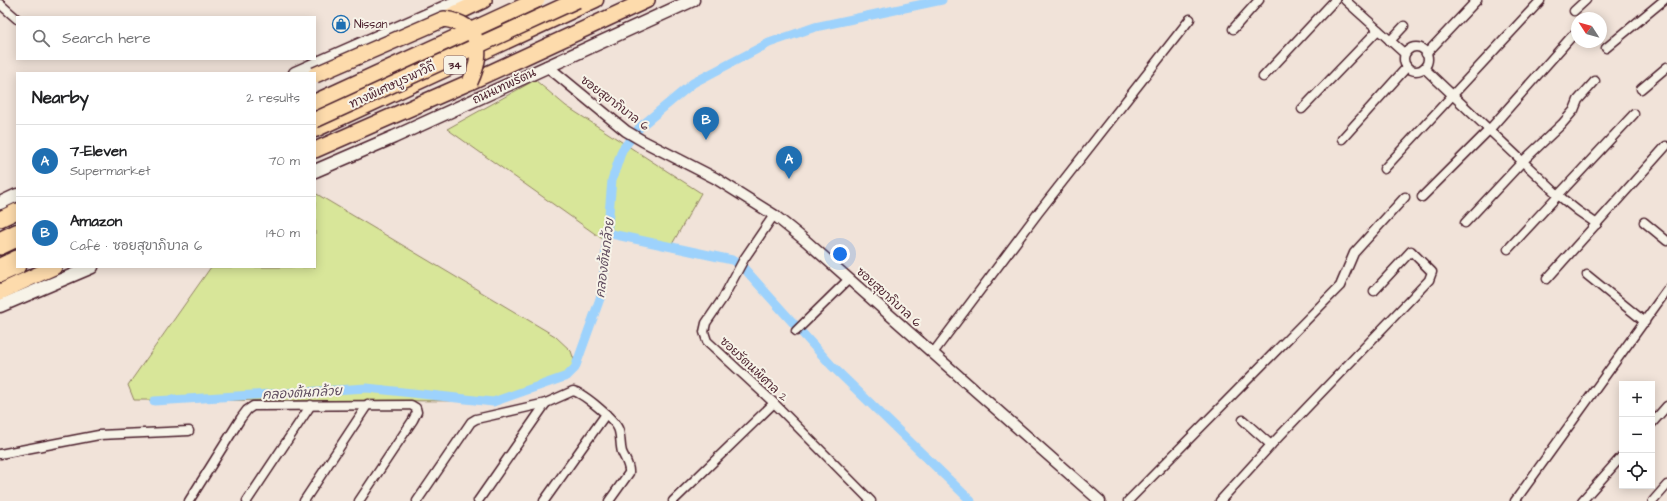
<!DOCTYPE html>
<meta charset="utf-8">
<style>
body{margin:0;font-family:"Architects Daughter","Playpen Sans Thai",sans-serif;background:#f6f6f6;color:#202124}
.controls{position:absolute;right:12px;bottom:12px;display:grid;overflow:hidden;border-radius:0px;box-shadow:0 2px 10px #0003}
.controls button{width:36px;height:36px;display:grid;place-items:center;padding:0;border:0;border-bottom:1px solid #e0e0e0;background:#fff;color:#202124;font:20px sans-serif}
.compass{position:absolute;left:1571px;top:12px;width:36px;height:36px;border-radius:50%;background:#fff;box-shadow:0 2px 10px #0003;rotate:306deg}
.you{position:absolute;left:840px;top:254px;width:14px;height:14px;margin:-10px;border:3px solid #fff;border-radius:50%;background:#1a73e8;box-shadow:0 0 0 6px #1a73e833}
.badge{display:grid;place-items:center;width:26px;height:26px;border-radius:50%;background:#1f6fb2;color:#fff;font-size:13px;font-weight:700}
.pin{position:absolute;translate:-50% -33px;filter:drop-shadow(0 1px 2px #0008)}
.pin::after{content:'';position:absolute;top:21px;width:14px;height:12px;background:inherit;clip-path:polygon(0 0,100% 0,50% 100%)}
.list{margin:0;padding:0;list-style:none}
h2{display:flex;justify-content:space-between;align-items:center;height:52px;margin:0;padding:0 16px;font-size:17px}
h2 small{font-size:13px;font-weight:400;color:#757577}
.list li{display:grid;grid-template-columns:26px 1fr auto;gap:12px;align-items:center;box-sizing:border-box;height:72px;padding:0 16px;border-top:1px solid #e0e0e0}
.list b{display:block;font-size:15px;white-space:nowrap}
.list p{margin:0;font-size:13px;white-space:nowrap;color:#757577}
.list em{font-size:13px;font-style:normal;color:#757577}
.icon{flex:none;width:22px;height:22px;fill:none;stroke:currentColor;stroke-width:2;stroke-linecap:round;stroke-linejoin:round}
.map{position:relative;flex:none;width:1667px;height:501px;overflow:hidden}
.search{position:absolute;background:#fff;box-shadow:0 2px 10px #0003;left:16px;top:16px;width:300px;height:44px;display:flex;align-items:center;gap:10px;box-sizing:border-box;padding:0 14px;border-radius:0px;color:#757577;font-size:15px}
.panel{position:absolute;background:#fff;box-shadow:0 2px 10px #0003;left:16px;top:72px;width:300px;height:196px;border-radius:0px}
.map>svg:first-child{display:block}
.green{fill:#d8e699;stroke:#918262}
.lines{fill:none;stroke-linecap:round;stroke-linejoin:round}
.canal{stroke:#9dd2fc;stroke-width:9}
.minor-casing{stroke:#4a1f2b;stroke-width:11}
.tertiary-casing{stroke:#4a1f2b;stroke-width:13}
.secondary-casing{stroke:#4a1f2b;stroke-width:15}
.trunk-casing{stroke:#4a1f2b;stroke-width:17}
.motorway-casing{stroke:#4a1f2b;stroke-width:18}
.minor{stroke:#f7f3e8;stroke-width:8}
.tertiary{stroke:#f7f3e8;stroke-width:10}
.secondary{stroke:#f7f3e8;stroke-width:12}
.trunk{stroke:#fddbac;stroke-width:14}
.motorway{stroke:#fddbac;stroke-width:15}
.motorway-bridge-casing{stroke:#4a1f2b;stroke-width:18;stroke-linecap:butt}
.motorway-bridge{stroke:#fddbac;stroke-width:15}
.labels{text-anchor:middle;stroke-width:4;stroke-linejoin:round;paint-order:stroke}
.shield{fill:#f7f3e8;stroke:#7e5f64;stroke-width:1}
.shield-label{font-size:11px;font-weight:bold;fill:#4a1f2b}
.poi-label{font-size:12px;fill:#4a1f2b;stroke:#f7f3e8;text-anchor:start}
.street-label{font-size:12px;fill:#4a1f2b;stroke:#f7f3e8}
.water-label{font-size:13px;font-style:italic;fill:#5f4c5f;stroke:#f7f3e8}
</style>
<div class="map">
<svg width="1667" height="501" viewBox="0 0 1667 501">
<rect width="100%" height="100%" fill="#f1e3d9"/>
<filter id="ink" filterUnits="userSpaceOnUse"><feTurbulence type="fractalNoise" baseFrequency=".025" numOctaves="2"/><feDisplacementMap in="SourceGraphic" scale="8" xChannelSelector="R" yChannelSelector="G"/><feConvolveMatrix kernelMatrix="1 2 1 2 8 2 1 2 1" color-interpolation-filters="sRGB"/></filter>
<g filter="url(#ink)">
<g class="green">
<path d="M535,80l31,26 135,87 -30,53 -57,-11 -6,8 -161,-114z"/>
<path d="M315,193l240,143 16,15 4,12 -11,15 -70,23 -360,-1 -6,-15 83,-118h104z"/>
</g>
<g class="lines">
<g class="canal">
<path d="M607,233l125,27 10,6 90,100 139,135"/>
<path d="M154,401l213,-13 126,14 74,-26 8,-8 27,-75 10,-113 10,-30 18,-23 53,-44 76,-40 46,-16 127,-27"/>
</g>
<g class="minor-casing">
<g id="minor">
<path d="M1345,0l60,54"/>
<path d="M0,4l17,15"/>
<path d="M1574,11l12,-11"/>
<path d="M1233,29l26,-29"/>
<path d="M1390,41l14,-15"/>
<circle cx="1416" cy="59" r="12"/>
<path d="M1606,48l58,-48"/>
<path d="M1426,54l51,-54"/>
<path d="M1424,68l134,127 20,16 19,13"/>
<path d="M1263,77l72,-77"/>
<path d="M1641,89l26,-22"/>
<path d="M1302,109l76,-79"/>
<path d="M1342,139l65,-72"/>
<path d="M1384,169l156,-168"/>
<path d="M1422,197l67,-67 83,-94"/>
<path d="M774,215l-30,44 -21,39 -17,25 -2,9 3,9 67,62 97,98"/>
<path d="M1644,222l23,19"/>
<path d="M1465,223l58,-62 39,-37 12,-14 4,-10 17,-19"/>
<path d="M1508,249l126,-135"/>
<path d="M1587,275l58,47"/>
<path d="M1547,279l119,-133"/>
<path d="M796,331l53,-52"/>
<path d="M933,353l105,-140 152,-194"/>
<path d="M1243,420l28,25"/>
<path d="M1652,423l15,-17"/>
<path d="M0,454l99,-19 90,-4"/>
<path d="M189,501l52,-83 6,-8 6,-4 158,-1 5,3 1,4 -4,8 -54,81"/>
<path d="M247,501l64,-96"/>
<path d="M304,501l64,-97"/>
<path d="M417,501l54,-79 5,-3 70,-16 27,-12c10,2 44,30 46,40 2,7 1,14 3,21 3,7 8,14 7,21l-20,28"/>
<path d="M478,501l68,-98"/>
<path d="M544,501l62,-87"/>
<path d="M673,501l101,-98"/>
<path d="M1128,501l212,-215 14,-33 51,-56"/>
<path d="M1220,501l51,-56 158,-165 3,-8 -21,-21 -37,40"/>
<path d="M1515,501l152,-211"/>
<path d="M1582,501l40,-45"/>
<path d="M1653,501l14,-16"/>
</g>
</g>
<g class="tertiary-casing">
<path id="tertiary" d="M547,66l79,65 17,10 72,37 59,37 32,26 294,260"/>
</g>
<g class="secondary-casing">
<g id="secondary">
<path d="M295,73l166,-73"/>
<path d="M315,171l79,-34 299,-137"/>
<path d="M0,203l17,-8"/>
<path d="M0,306l92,-39"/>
</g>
</g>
<g class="trunk-casing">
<g id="trunk">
<path d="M315,130l281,-130"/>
<path d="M0,239l17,-8"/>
<path d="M0,275l18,-8"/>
</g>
</g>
<g class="motorway-casing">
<g id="motorway">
<path d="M444,19l40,-19"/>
<path d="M315,150l155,-68 177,-82"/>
<path d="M0,219l17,-8"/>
<path d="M0,247l17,-8"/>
<path d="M0,266l17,-8"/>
<path d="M0,292l54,-25"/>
</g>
</g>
<use href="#minor" class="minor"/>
<use href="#tertiary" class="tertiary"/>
<use href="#secondary" class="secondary"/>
<use href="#trunk" class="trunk"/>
<use href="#motorway" class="motorway"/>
<g class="motorway-bridge-casing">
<g id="motorway-bridge">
<path d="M315,75l129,-56c37,5 40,33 26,63"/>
<path d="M315,102l222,-102"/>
<path d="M315,120l262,-120"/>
</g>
</g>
<use href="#motorway-bridge" class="motorway-bridge"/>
</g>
</g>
<defs>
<g id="shop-ring" transform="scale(0.9)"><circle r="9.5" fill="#f7f3e8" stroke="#1f6fb2" stroke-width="1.5"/><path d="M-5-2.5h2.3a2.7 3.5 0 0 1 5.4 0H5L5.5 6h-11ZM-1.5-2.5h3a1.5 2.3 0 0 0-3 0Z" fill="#1f6fb2"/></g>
</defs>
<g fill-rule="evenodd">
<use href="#shop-ring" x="341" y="24"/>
</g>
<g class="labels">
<rect class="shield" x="444" y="56" width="22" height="18" rx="3"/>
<g class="shield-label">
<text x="455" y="69">34</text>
</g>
<g class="poi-label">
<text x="354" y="28">Nissan</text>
</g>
<g class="street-label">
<text transform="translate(392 85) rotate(-25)" y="4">ทางพิเศษบูรพาวิถี</text>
<text transform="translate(504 86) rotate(-25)" y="4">ถนนเทพรัตน</text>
<text transform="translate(615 103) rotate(37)" y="4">ซอยสุขาภิบาล 6</text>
<text transform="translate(889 297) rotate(42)" y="4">ซอยสุขาภิบาล 6</text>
<text transform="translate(754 369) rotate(43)" y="4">ซอยรัตนพิศาล 2</text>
</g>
<g class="water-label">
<text transform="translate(604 258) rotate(-83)" y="5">คลองต้นกล้วย</text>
<text transform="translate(302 392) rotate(-3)" y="5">คลองต้นกล้วย</text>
</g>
</g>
</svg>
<div class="controls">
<button>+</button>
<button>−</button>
<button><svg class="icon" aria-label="locate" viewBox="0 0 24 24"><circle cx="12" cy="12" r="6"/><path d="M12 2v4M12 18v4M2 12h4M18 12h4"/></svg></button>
</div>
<svg class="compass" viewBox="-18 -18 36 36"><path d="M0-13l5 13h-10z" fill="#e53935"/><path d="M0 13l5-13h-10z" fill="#757577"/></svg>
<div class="you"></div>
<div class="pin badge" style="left:789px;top:179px">A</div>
<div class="pin badge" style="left:706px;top:140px">B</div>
<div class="search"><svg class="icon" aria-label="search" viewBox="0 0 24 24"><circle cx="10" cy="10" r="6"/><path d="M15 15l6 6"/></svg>Search here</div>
<section class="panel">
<h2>Nearby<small>2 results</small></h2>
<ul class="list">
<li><span class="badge">A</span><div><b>7-Eleven</b><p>Supermarket</p></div><em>70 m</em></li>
<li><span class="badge">B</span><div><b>Amazon</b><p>Café · ซอยสุขาภิบาล 6</p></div><em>140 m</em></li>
</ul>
</section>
</div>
